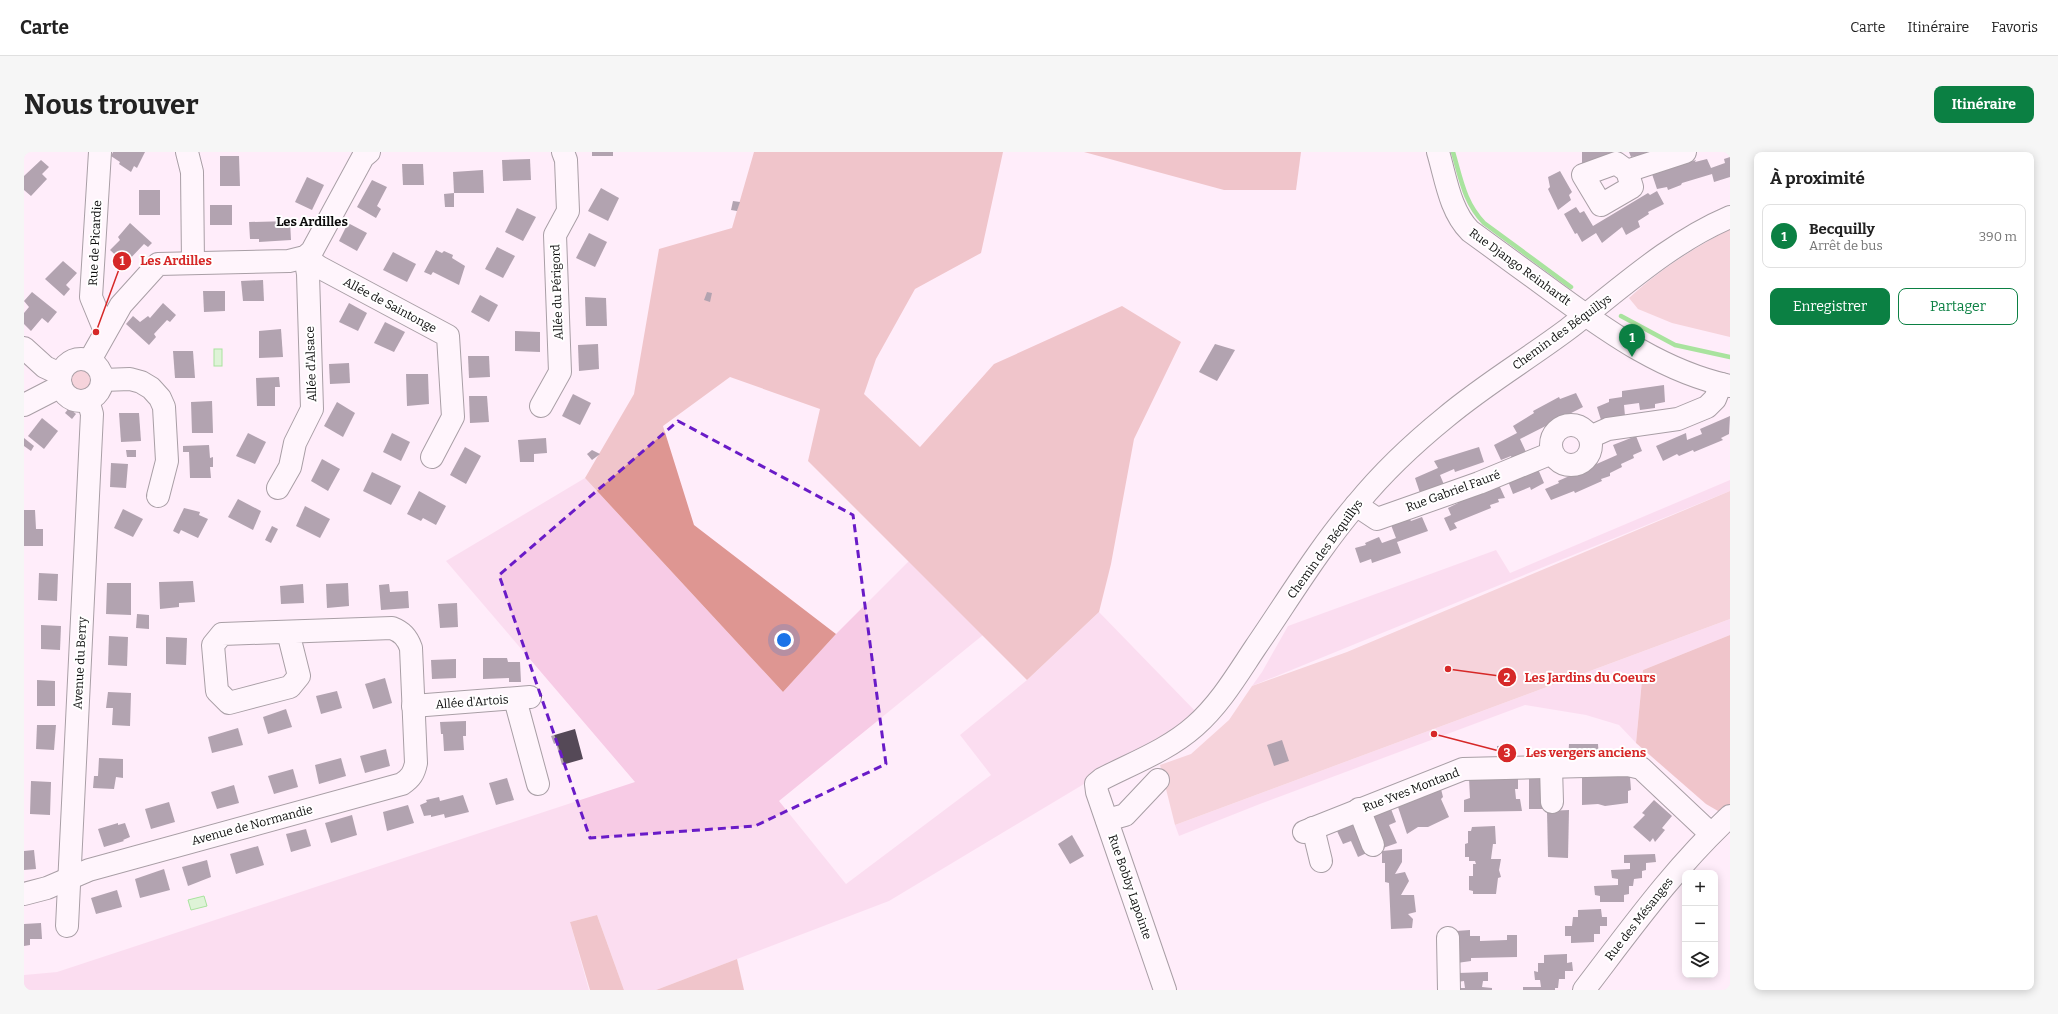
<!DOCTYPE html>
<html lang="fr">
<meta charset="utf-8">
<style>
body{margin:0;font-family:Bitter,serif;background:#f6f6f6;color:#222}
.controls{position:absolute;right:12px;bottom:12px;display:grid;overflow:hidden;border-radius:8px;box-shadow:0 2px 10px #0003}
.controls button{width:36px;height:36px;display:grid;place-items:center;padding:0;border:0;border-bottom:1px solid #e0e0e0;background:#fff;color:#222;font:20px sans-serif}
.you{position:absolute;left:760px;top:488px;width:14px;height:14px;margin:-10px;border:3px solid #fff;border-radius:50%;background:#1a73e8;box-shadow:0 0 0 6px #1a73e833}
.badge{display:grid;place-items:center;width:26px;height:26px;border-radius:50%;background:#0b8043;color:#fff;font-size:13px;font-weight:700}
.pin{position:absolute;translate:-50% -33px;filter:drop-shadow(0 1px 2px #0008)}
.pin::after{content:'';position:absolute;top:21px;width:14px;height:12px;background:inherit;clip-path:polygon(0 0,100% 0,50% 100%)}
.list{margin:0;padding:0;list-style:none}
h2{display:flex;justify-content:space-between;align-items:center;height:52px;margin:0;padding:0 16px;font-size:17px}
h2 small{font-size:13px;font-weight:400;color:#767676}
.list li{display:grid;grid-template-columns:26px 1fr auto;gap:12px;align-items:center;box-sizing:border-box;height:64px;margin:0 8px 8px;padding:0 8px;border:1px solid #e0e0e0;border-radius:8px}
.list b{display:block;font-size:15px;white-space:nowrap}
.list p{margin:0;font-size:13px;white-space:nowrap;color:#767676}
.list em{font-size:13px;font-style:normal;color:#767676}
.actions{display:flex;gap:8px;padding:12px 16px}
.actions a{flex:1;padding:9px 0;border:1px solid #0b8043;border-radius:8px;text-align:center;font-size:14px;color:#0b8043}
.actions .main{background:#0b8043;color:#fff}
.icon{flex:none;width:22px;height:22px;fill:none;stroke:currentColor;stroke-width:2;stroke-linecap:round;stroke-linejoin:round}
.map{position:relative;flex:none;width:1706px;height:838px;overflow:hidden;border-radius:8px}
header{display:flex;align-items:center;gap:24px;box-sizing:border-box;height:56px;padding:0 20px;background:#fff;border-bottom:1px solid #e0e0e0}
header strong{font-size:19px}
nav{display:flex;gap:22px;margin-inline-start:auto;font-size:14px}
.intro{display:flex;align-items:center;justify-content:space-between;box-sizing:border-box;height:96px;padding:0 24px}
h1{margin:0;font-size:28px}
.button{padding:10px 18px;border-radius:8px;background:#0b8043;color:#fff;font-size:14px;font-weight:700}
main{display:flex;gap:24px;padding:0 24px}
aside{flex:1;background:#fff;border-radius:8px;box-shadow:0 2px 10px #0003}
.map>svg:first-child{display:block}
.farmland{fill:#f7cbe5}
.green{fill:#ecb4b5}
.forest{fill:#de9692}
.water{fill:#b7faae;stroke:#40d730}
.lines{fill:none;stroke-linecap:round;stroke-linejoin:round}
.stream{stroke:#40d730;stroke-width:4.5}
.building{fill:#554957}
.minor-casing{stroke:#404040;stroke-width:24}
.minor{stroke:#fff;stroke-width:22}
.marked{fill:none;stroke:#691bc7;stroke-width:3;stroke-dasharray:8 5;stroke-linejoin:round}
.labels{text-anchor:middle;stroke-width:4;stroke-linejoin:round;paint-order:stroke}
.street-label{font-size:12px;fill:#0d0d0d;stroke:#fff}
.neighbourhood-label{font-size:13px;font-weight:bold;fill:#0d0d0d;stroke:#fff}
.leader{fill:none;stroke:#d62828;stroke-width:1.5}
.callout-dot{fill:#d62828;stroke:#fff;stroke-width:1.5}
.mark-label{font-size:12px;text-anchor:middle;font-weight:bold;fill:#fff}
.callout-label{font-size:13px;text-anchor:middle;font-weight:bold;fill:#d62828;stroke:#fff;stroke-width:4;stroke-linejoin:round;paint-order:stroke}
</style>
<header>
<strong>Carte</strong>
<nav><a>Carte</a><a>Itinéraire</a><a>Favoris</a></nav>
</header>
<div class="intro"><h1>Nous trouver</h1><a class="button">Itinéraire</a></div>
<main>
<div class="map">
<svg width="1706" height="838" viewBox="0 0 1706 838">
<rect width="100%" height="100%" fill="#ffedfa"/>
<g class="farmland">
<path d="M561,326l198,214 53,-58 73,-73 74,74 -204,166 67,83 145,-109 -31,-40 67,-55 72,-68 100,103 -310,186 -233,89h-32l-27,-75 -27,7 19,68h-565v-15l33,-3 578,-190 -189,-221z"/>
<path d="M1706,328v11l-478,195 10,-14 26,-46 208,-76 14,23z"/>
<path d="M1706,467v16l-87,35 -7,73 -17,-18 -33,-10 -61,-10 -265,99 -81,32 -4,-11z"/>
</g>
<g class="green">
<path d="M1706,77v108l-58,-14 -34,-14 -9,-11c30,-28 65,-50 101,-69z"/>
<circle cx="57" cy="228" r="11"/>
<path d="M1706,339v128l-555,206 -15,-60 31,-11 38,-34 23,-34 95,-34z"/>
</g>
<g class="forest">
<path d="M730,0h249l-22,101 -66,36 -39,70 -12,35 56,53 74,-83 128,-58 59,36 -47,97 -23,125 -12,48 -72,68 -219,-219 12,-52 -90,-32 -67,49 31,99 142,109 -53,58 -198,-214 49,-84 25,-145 73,-21z"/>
<path d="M1060,0h217l-5,38h-72z"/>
<path d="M1706,483v183l-24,-14 -70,-61 7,-73z"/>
<path d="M573,763l27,75h-34l-20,-68z"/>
<path d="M713,807l7,31h-88z"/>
</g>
<g class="water">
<rect x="190" y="197" width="8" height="17"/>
<path d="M180,744l3,10 -16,4 -3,-10z"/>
</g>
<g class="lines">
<g class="stream">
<path d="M1429,0c8,27 11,50 31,71l87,64"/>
<path d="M1597,164l54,29 55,12"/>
</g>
</g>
<g class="building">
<path d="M89,0h32l-8,16 -3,-2 -3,6 -12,-8 1,-2 -9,-6z"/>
<rect x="568" y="0" width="21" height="4"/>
<path d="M1558,0h31l1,3 -32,11z"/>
<path d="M1605,0h26l-14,6 -1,-3 -9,2z"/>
<path d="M196,4h19l1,30h-20z"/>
<path d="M1706,5v20l-16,5 -2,-8 -30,9 -1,2 -13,5 -1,-3 -10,2 -5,-15 44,-14 -1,2 12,-3 4,9 14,-5 -1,-4z"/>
<path d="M506,7l1,21 -28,1 -1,-21z"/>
<path d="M17,8l8,7 -7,7 5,5 -16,17 -7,-6v-14z"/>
<path d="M378,12h21l1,21h-21z"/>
<path d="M459,18l1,23h-30l-1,-21z"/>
<path d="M1536,19l12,21 -3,3 2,5 -13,10 -10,-21 2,-2 -2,-10z"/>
<path d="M283,25l17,8 -12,25 -17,-8z"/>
<path d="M348,28l15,7 -10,19 4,3 -5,9 -19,-11z"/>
<path d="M577,36l18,10 -11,23 -20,-10z"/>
<rect x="115" y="38" width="21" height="25"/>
<path d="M1633,39l7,13 -16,8 1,2 -11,7 2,6 -14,8 -4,-8 -20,16 -6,-10 -14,9 -5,-9 -2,1 -11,-20 12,-7 4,6 4,-2 9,15 55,-33 2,2z"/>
<path d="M430,41v14h-9l-1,-13z"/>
<path d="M709,49l7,1 -3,9 -6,-1z"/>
<rect x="186" y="53" width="22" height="20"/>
<path d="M493,56l19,9 -13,24 -18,-9z"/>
<path d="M266,69l1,19 -32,2v-3h-9l-1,-17z"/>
<path d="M106,71l22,20 -4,4 -4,-3 -19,20 -15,-14 10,-10 -2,-3z"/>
<path d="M324,71l19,10 -10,18 -18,-10z"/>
<path d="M565,81l18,9 -12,25 -19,-9z"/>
<path d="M473,95l18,9 -12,22 -18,-9z"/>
<path d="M412,98l6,3 2,-2 9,4 -1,3 13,8 -6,19 -26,-13 -2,3 -7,-3z"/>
<path d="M369,100l23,12 -9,18 -24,-12z"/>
<path d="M39,109l14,12 -11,12 4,4 -6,7 -19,-17z"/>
<path d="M239,128l1,21h-21l-2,-20z"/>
<path d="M179,139h22v20l-21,1z"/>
<path d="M8,140l25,20 -9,11 -6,-5 -11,13 -7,-7v-11l5,-6 -5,-6z"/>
<path d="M683,140l5,1 -2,9 -6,-2z"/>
<path d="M456,143l18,10 -9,17 -18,-10z"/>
<path d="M561,145l21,1 1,28h-21z"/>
<path d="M139,151l13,12 -6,7 -3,-2 -13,14 2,3 -7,8 -23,-21 7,-8 7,6 8,-6 2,2z"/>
<path d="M325,151l18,10 -9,18 -19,-9z"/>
<path d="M361,170l20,10 -11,20 -20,-9z"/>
<path d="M257,177l2,28 -24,1v-27z"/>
<path d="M491,179l25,1v20l-25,-1z"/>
<path d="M574,192l1,25 -20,2 -1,-26z"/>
<path d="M1191,192l20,6 -18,31 -18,-9z"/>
<path d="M149,199h20l2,27h-20z"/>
<path d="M444,204h21l1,21 -21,1z"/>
<path d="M325,211l1,20 -20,1 -1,-20z"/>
<path d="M382,222h22l1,30 -22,2z"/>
<path d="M255,225l1,10h-5v19h-18l-1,-28z"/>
<path d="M1640,233l1,17 -10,2v4l-15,2 -1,-7 -15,2 1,11 -24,4 -4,-13 12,-5v-3l13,-2v-6z"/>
<path d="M1552,241l7,14 -63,32 6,13 -14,7 -1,-3 -10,4 -7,-15 23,-12 -4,-7 21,-13 -1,-2 26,-14 1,2z"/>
<path d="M549,242l18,9 -11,22 -18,-9z"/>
<path d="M445,244h18l2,26 -19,1z"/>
<path d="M188,249l1,32h-21l-1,-31z"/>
<path d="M313,250l18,11 -12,24 -19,-11z"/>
<path d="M45,256l7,6 -4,5 -7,-6z"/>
<path d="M95,261h20l2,28 -20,1z"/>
<path d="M1706,264l-1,18 -8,4 2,2 -29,12 -1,-2 -14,6 -2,-2 -14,7 -7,-15 30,-13 1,7 15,-6 -2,-5z"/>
<path d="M18,266l16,13 -14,18 -16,-13z"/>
<path d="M224,281l18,9 -11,22 -19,-8z"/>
<path d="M368,281l18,9 -9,19 -18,-9z"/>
<path d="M1612,284l6,15 -9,4 1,3 -13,6 1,3 -12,6v3l-9,3 1,2 -27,12 -1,-2 -23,9 -6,-11 14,-6 -1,-2 59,-26 -4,-10z"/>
<path d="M0,286l10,8 -3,5 -7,-5z"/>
<path d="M522,286l1,15 -13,1v8h-14l-2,-22z"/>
<path d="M185,293l1,13 3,-1v10h-3l1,11h-21l-1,-26h-6v-6z"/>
<path d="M441,295l16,9 -15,28 -16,-9z"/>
<path d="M1455,295l5,15 -29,10 -1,-3 -14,6 5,12 -15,5 -1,-3 -9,4 -5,-15 23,-10 -4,-7z"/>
<path d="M102,298h10v7h-9z"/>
<path d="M568,298l8,4 -8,6 -5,-6z"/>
<path d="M298,307l18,10 -12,22 -17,-10z"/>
<path d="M87,311l17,1 -2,24 -16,-1z"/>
<path d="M1514,317l6,14 -13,7 -1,-3 -17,7 -5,-13z"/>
<path d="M348,320l29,14 -10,19 -28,-14z"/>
<path d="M1475,333l6,13 -7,1 1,3 -9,3 1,3 -37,15 3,5 -7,3 -6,-13 7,-3 -3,-7 10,-5 -2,-2z"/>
<path d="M395,339l27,15 -10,19 -13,-7 -2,3 -14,-7z"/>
<path d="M214,347l23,12 -8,19 -25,-13z"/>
<path d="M281,354l25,13 -10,19 -24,-12z"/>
<path d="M160,356l16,4 -1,3 9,4 -10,19 -17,-8 -2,4 -6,-3z"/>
<path d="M99,357l20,10 -10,18 -19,-9z"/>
<path d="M0,358h11l1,19h7v17h-19z"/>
<path d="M1398,365l6,14 -31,11 4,11 -29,10 -1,-4 -11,4 -5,-15 11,-3 -1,-2 14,-6 3,6 14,-5 -5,-13 18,-7 2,3z"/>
<path d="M248,374l6,3 -7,14 -6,-3z"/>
<path d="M15,421l19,1 -1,27 -19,-1z"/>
<path d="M169,429l2,21 -16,1v4l-19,2 -1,-27z"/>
<path d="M83,431h24v32l-25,-1z"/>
<path d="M324,431l1,23 -22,2 -1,-24z"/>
<path d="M279,432l1,19 -23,1 -1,-18z"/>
<path d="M365,432l1,8 18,-1 1,17 -28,2 -2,-25z"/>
<path d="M433,451l1,24 -18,1 -2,-24z"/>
<path d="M113,462l12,1v14l-13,-1z"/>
<path d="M17,473l20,1 -1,24 -19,-1z"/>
<path d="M85,484l19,1 -1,29 -19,-1z"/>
<path d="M142,485l21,1 -1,27 -20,-1z"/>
<path d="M459,506h24l1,4h12l1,20h-12v-4l-26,1z"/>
<path d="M432,507v19l-24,1 -1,-19z"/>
<path d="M361,526l7,25 -19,6 -8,-25z"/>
<path d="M13,528l18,1v25h-18z"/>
<path d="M313,539l5,17 -21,6 -5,-18z"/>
<path d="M84,540l23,1 -1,33 -18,-1 1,-17h-7z"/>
<path d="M262,557l6,18 -24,7 -5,-17z"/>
<path d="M442,569v15h-3l1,14 -20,1 -1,-17h-2l-1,-12z"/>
<path d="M13,573h19l-2,25 -18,-1z"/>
<path d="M214,576l5,17 -31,8 -4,-16z"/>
<path d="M551,577l8,30 -21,6 -6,-22 -2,1 -3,-8z"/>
<path d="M1258,588l7,21 -15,5 -7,-21z"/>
<path d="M1545,592h29l1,14 -31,1z"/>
<path d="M1490,593l1,14h-17l-1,-13z"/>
<path d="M362,597l4,17 -25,7 -5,-17z"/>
<path d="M75,606l24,1v19l-7,-1 -2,12 -21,-1 1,-12h4z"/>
<path d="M317,606l5,18 -27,8 -4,-19z"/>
<path d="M269,617l5,18 -24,7 -6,-18z"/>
<path d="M1603,623l3,2 1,13 -3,1v12l-23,3 -7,-2 -16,1v-28z"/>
<path d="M1505,624l14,1v32h-14z"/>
<path d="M483,626l7,22 -18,5 -7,-22z"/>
<path d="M1445,626h49v11h-3l1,10h4l2,12 -58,1v-12l6,-2z"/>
<path d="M7,629l20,1 -1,33 -20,-1z"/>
<path d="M210,633l5,18 -22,6 -6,-17z"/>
<path d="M1417,637l2,8 -2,2 8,18 -21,10h-10l-11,7 -9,-27z"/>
<path d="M439,643l6,17 -24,6 -1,-4 -13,3v-2l-7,1 -4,-11 7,-3 -1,-2 13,-3 1,4z"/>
<path d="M1630,648l18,16 -10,12 3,2 -10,12 -2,-4 -3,4 -17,-15 12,-12 -3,-2z"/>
<path d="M145,650l6,20 -24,7 -6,-20z"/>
<path d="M384,653l6,18 -27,8 -4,-19z"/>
<path d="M1367,657l5,13 -7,3 8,18 -14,5 -12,-31z"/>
<path d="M1545,658l-1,48 -20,-1 -1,-46z"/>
<path d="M328,663l5,20 -26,8 -6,-20z"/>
<path d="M1334,670l13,29 -13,6 -7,-16 -8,3 -6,-13z"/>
<path d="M94,671v2l7,-2 5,14 -7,3 1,1 -20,6 -6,-18z"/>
<path d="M1471,674l1,18h-3l-2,15h10l-2,11 2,7 -3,1 -2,16h-23v-3l-4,-1v-14h4v-12h3l-1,-3h-6v-4h-4v-13l3,-1v-12h3l1,-4z"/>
<path d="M282,677l5,17 -20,6 -5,-18z"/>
<path d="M1048,683l12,21 -14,8 -12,-20z"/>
<path d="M234,694l6,19 -28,9 -6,-20z"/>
<path d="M1378,697v13l-7,12 10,-2 4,9 -8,14h13l2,17 -8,2 5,5 -1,9 -21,1 -2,-46 -4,-1v-19h-3v-12z"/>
<path d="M10,698l2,19 -12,1v-19z"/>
<path d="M1631,702l1,8 -10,1v7l-4,1v7l-8,1 -1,7h-4v8l-5,1v7h-24v-6l-5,-1 -1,-9 24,-1v-6l-6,-1 -1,-8 19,-1v-6h-6v-8z"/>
<path d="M183,708l4,17 -23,9 -6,-19z"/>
<path d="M140,717l6,21 -30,8 -5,-19z"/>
<path d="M93,738l5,17 -26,7 -5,-16z"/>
<path d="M1577,757l1,8h5v9h-7v8h-6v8l-23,1v-7h-6v-10h7l1,-9h5v-7z"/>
<path d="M17,771l1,16h-12v6l-6,1v-22z"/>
<path d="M1446,778v6h10v5l27,-1v-5h10v22l-46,1v3l-14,2 -1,-32z"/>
<path d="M1543,802v9l5,-1 1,9h-8v8h-6l-1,9h-3v2h-32v-3h18l-1,-7h-5l-1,-9 4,1v-9h6v-8z"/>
<path d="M1464,820v9h-5l-1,6 10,1v2h-35v-2h8l-1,-7 -7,1 1,-9z"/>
</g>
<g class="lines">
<g class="minor-casing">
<g id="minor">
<path d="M76,0l-9,145 14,34"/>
<path d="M163,0l5,20 1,91"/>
<path d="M1414,0c8,27 12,59 32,79 30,22 59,43 89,65 52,38 106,76 171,90"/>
<path d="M1592,11l11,8 5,16 -31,18 -18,-30z"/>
<path d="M1603,19l58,-19"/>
<path d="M281,105l14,10 129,69 5,81 -21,40"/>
<path d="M0,196l21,19 15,7"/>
<circle cx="57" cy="228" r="21"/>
<path d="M66,208l31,-55 37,-41 131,-3 16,-4 7,-6 51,-94 6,-5"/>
<path d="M79,228l27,-1 11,3 10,6 9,10 4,9 3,54 -9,35"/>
<path d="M0,253l37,-19"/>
<path d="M517,254l19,-34 -5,-137 13,-24 -2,-51 -3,-8"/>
<circle cx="1547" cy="293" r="20"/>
<path d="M1566,285l18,-8 70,-10 29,-12 8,-8 6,-15"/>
<path d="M254,336l12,-21 5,-24 17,-34 -4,-135 -3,-17"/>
<path d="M1332,353l21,14 102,-36 73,-30"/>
<path d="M491,547l23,85"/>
<path d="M389,554l117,-9"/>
<path d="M1527,615l1,35"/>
<path d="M1335,657l14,36"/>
<path d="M1083,668l18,-5 33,-35"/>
<path d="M1289,676l8,33"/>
<path d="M1280,680l159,-63 165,-4 13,3 70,66"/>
<path d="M0,742l23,-6 42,-18 313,-86c9,-6 12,-11 14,-21l-5,-115c-4,-11 -9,-16 -19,-20l-170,6 -9,11 4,46 12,12 61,-16 9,-11 -11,-44"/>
<path d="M43,774l25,-512 -4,-14"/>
<path d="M1424,786l1,52"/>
<path d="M1141,838l-68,-198 -1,-8 6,-5c31,-16 66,-29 93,-53 25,-22 42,-51 60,-78 33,-48 64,-100 102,-144 26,-32 57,-61 89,-87 38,-32 82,-58 122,-88 52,-40 101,-86 162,-112"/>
<path d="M1560,838c46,-60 90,-122 146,-174"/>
</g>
</g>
<use href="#minor" class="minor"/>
</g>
<path d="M0 0H1706V838H0ZM654,269l175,94 33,249 -131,62 -165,12 -91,-263z" fill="#ffedfa" fill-opacity=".55" fill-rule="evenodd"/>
<path class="marked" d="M654,269l175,94 33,249 -131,62 -165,12 -91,-263z"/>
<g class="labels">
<g class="street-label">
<text transform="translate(71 91) rotate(-87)" y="4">Rue de Picardie</text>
<text transform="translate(1496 115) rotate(36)" y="4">Rue Django Reinhardt</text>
<text transform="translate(533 140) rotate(-92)" y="4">Allée du Périgord</text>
<text transform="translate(366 153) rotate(28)" y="4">Allée de Saintonge</text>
<text transform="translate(1538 180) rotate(-36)" y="4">Chemin des Béquillys</text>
<text transform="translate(287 212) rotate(-92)" y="4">Allée d'Alsace</text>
<text transform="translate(1429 339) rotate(-20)" y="4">Rue Gabriel Fauré</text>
<text transform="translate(1301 397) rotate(-54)" y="4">Chemin des Béquillys</text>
<text transform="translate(56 511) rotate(-87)" y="4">Avenue du Berry</text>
<text transform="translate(448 550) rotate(-4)" y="4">Allée d'Artois</text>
<text transform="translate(1387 638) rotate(-21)" y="4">Rue Yves Montand</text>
<text transform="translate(228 673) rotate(-15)" y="4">Avenue de Normandie</text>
<text transform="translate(1106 735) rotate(71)" y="4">Rue Bobby Lapointe</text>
<text transform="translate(1615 767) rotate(-52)" y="4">Rue des Mésanges</text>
</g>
<g class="neighbourhood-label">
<text x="288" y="74">Les Ardilles</text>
</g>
</g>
<path class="leader" d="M72 180L98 109M1424 517L1483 525M1410 582L1483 601"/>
<g class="callout-dot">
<circle cx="72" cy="180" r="4"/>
<circle cx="1424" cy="517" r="4"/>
<circle cx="1410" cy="582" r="4"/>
<circle cx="98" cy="109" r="10"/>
<circle cx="1483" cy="525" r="10"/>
<circle cx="1483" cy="601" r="10"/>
</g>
<g class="mark-label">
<text x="98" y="113">1</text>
<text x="1483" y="530">2</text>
<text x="1483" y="605">3</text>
</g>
<g class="callout-label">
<text x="152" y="113">Les Ardilles</text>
<text x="1566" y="530">Les Jardins du Coeurs</text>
<text x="1562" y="605">Les vergers anciens</text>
</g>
</svg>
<div class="controls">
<button>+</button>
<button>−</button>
<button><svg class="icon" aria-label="layers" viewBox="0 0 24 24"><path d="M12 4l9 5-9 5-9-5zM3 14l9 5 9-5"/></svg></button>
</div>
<div class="you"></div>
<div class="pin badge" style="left:1608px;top:205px">1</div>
</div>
<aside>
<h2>À proximité<small></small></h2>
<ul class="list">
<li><span class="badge">1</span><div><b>Becquilly</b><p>Arrêt de bus</p></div><em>390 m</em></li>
</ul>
<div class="actions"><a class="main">Enregistrer</a><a>Partager</a></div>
</aside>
</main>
